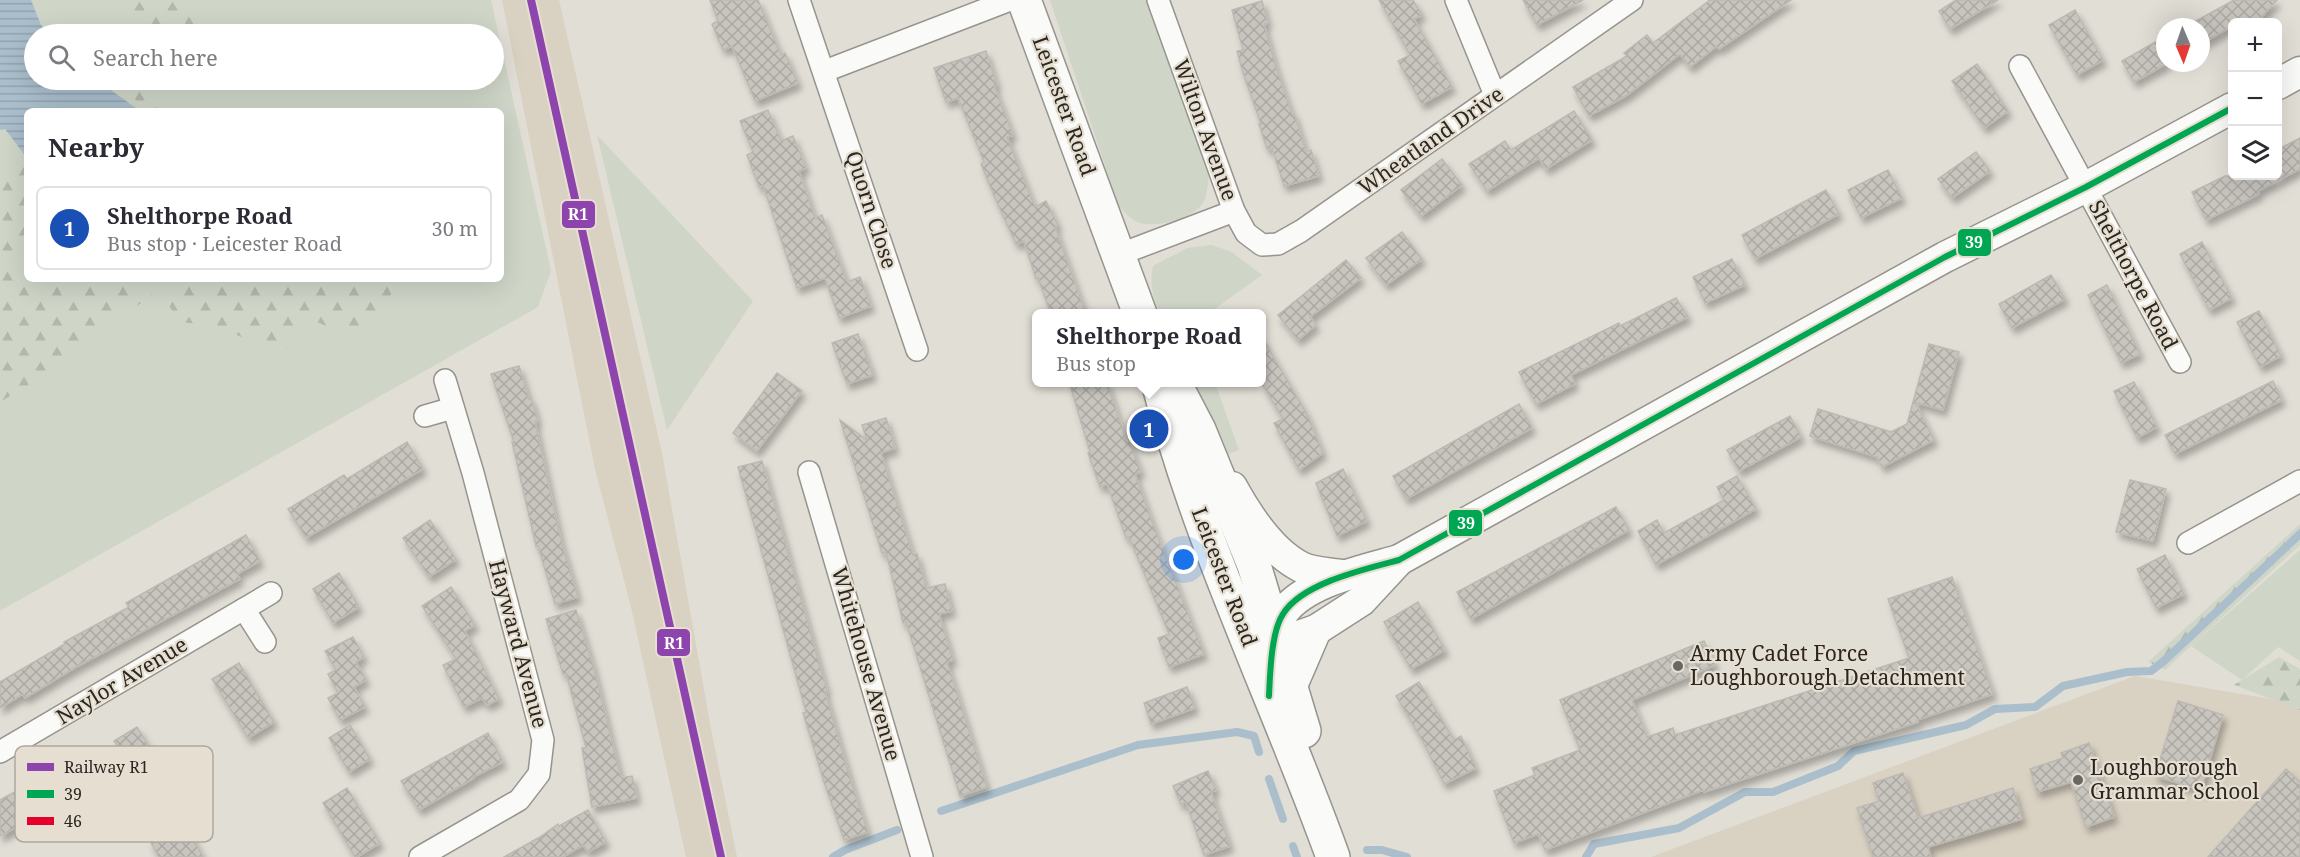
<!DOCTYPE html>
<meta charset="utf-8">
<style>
body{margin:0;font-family:"Noto Serif",serif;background:#f7f7f7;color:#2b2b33}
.controls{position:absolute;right:18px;top:18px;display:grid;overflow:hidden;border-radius:9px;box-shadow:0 6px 24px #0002}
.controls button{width:54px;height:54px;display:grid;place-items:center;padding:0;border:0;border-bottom:2px solid #e1e1e2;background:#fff;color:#2b2b33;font:30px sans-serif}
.compass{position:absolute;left:2156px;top:18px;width:54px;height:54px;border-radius:50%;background:#fff;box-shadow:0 6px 24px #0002;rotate:178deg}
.you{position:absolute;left:1184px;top:560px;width:21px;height:21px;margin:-15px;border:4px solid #fff;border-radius:50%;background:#1a73e8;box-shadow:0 0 0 9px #1a73e833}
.badge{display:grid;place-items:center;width:39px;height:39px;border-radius:50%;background:#2563eb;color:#fff;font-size:20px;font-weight:700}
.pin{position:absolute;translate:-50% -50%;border:3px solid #fff;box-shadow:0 2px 6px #0006}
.popup{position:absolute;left:1032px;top:309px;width:234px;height:78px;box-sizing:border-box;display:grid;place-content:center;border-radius:9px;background:#fff;filter:drop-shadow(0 2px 4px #0005);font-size:20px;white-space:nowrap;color:#7c7c81}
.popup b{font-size:22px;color:#2b2b33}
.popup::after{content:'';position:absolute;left:50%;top:100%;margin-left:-12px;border:12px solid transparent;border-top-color:#fff}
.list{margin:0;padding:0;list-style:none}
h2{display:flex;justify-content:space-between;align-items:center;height:78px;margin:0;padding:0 24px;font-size:26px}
h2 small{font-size:20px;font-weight:400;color:#7c7c81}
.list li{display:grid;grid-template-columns:39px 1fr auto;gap:18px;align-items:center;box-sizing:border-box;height:84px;margin:0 12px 12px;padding:0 12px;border:2px solid #e1e1e2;border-radius:9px}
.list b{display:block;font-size:22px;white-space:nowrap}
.list p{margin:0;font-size:20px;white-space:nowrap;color:#7c7c81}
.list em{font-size:20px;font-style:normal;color:#7c7c81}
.icon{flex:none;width:33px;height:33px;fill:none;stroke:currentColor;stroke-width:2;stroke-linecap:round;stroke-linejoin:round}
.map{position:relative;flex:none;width:2300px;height:857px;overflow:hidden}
.search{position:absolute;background:#fff;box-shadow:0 6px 24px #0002;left:24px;top:24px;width:480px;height:66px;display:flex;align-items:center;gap:15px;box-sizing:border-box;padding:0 21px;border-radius:33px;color:#7c7c81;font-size:22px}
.panel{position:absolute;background:#fff;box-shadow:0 6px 24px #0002;left:24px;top:108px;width:480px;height:174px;border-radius:9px}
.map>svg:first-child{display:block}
.built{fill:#d9d1c2}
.green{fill:#cfd6c8;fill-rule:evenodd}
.forest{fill:url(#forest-firs)}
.water{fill:url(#water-rules)}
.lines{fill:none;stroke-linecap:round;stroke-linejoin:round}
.stream{stroke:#aabecc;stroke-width:8}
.building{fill:url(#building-cross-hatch);stroke:#bcb9b3;stroke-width:1.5;filter:url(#shadow)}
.street-casing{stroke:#96948d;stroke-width:24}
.secondary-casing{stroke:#96948d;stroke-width:33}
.highway-casing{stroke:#96948d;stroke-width:36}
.street{stroke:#fafaf9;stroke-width:21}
.secondary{stroke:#fafaf9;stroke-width:30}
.highway{stroke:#fafaf9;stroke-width:33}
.bus-1-casing{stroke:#e6dfd1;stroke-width:10}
.bus-1{stroke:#00a651;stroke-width:6}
.rail-1-casing{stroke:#e6dfd1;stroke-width:12}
.rail-1{stroke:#8e44ad;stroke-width:8}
.poi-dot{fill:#6a6761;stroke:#e6dfd1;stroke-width:2}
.labels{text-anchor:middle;stroke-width:4.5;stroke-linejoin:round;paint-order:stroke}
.street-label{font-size:21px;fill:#2a2722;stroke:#e6dfd1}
.poi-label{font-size:21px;fill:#2a2722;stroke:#e6dfd1;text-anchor:start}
.key{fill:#e6dfd1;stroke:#aea89c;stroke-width:1.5}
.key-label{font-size:16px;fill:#2a2722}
.line-badge{stroke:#e6dfd1;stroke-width:2}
.badge-label{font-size:16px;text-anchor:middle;font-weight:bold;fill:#fff}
</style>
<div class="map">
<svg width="2300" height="857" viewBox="0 0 2300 857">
<defs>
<pattern id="forest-firs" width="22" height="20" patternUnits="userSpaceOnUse" patternTransform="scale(1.5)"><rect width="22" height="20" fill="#cfd6c8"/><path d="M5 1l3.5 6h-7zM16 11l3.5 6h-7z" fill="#b2b8ac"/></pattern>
<pattern id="water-rules" width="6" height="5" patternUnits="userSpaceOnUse" patternTransform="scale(1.5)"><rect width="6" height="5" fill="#aabecc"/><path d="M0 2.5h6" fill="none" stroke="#92a3af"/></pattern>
<pattern id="building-cross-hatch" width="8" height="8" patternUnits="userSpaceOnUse" patternTransform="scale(1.5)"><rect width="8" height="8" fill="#c8c5bf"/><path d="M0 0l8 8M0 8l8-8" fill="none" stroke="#aca9a4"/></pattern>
<filter id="shadow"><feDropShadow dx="3.5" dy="6" stdDeviation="3" flood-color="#0004"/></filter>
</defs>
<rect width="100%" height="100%" fill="#e1ded6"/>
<g class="built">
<path d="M502,0h57l103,453 49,276 26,128h-51l-55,-250 -36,-138z"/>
<path d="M2135,676l165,28v153h-649z"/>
</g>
<g class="green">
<path d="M0,0h491l60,271 -13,36 -538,304zM34,34h460v46h-460zM27,111h474v168h-474z"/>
<path d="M1050,0h96l63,173c-1,10 -1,19 -5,28 -9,18 -52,29 -69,20 -6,-3 -12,-11 -17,-16z"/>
<path d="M597,135l156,166 -86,129z"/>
<path d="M1211,245l19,6 32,24 -53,38h-49c-7,-16 -11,-29 -7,-47l34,-18z"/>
<path d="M1189,383h26l24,67 -19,7z"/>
<path d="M2300,550v111l-22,-14 -36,33 -51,-34z"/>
</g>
<g class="forest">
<path d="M125,0h63l23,34h-59z"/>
<path d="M135,80h2l43,31h-30l-18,-14z"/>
<path d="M24,167l3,6v78l-12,5 9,25 12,-2h107l9,16 -117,86 -35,21v-223z"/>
<path d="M185,279h210l-11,40 -32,18 -40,-17 -32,36 -61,-30 -40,-4 -11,-18z"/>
<path d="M2300,524v21l-135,125 -17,-8z"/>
<path d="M2279,657l21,12v41l-66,-25z"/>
</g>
<path class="water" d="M0,0h31l10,25 8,9h-15v46h63l43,31h-113v47l-22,-29 -5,1z"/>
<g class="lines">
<g class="stream">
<path d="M1269,779l14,40"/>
<path d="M941,811l197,-66 99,-13 17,4 5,16"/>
<path d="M1293,846l4,11"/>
<path d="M1367,850h15l25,7"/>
<path d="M833,857l12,-7 52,-20"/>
<path d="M1586,857l8,-13 85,-16 66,-36h28l65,-26 16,-15 112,-26 29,-16 40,-2 28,-21 64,-14 24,-1 14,-11 135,-126"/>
</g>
</g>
<g class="building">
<path d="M710,0h48l23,55 4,-2 13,30 -43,18 -23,-55 -9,4 -11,-26 6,-3z"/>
<path d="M1379,0h34l9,15 -8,4 38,68 -30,17 -24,-43 12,-6z"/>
<path d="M1523,0h60l-46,25z"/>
<path d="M1710,0h81l-72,49 -2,-3 -27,21 -10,-13 -53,41 -38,21 -16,-29 54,-31 -3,-3 23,-18 6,8z"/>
<path d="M1956,0h42l-48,29 -11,-18z"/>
<path d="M2234,0h43l-20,22h-25v4l-31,18v-17h-16z"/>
<path d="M1262,1l6,22 -4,1 11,40 17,50 2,-1 12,38 5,-1 8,26 -35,10 -12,-38 -5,1 -8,-25h2l-18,-51 -6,-22 6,-1 -11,-40z"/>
<path d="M2075,10l28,50 -26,15 -28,-50z"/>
<path d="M2164,37l1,26h3l-34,19 -12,-21z"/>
<path d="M986,51l11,34 -3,1 19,49 -6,2 28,70 11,-6 12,24 -3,2 31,87h-35l-13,-36 -2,1 -12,-38 -8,3 -21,-46 -14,-34 3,-2 -26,-64 -12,4 -12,-34z"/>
<path d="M1977,64l31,47 -24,17 -32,-47z"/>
<path d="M768,110l13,31 12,-5 13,32 -7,3 16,47 7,-3 25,67 13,-5 11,29 -32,12 -14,-40 -28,10 -34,-103 -4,2 -12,-32 6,-3 -13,-31z"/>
<path d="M1574,111l18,29 -46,29 -7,-11 -52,33 -18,-27 36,-23 6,9z"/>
<path d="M2300,138v31l-42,22 1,3 -53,26 -14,-28 33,-16h52v-26z"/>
<path d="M1976,152l14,19 -38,27 -14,-19z"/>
<path d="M1442,159l20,26 -41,31 -20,-26z"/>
<path d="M1888,170l14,28 -41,20 -13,-28z"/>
<path d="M1826,190l13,24 -84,45 -13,-24z"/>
<path d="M1402,232l20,27 -36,26 -20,-27z"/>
<path d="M2202,242l30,56 -23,12 -29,-56z"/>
<path d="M1732,259l13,26 -40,18 -12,-26z"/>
<path d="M1346,260l15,18 -51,39 6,8 -18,15 -20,-25z"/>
<path d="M2051,275l14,24 -53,29 -13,-24z"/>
<path d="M2107,285l33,69 -19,9 -33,-68z"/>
<path d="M1676,298l12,19 -117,58 4,9 -39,20 -17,-32 100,-49 1,3z"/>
<path d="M2259,311l22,45 -21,11 -23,-45z"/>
<path d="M858,334l15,41 -26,9 -15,-41z"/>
<path d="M1262,337l46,79 15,37 -24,17 -25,-47 9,-4 -21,-35z"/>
<path d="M1929,344l30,8 -16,58 -28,-8 19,38 -52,27 -5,-10 -67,-21 8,-27 73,23 16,-8z"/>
<path d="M519,366l10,33 2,-1 7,23 -3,1 26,119 17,56 -23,7 -17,-58h-2l-24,-104h2l-23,-68z"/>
<path d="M777,373l25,18 -45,60 -24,-18z"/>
<path d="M2273,381l9,19 -107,54 -10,-19z"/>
<path d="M1069,382h38l19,57 2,-1 13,34 -6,2 19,53 50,127 -35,13 -11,-29 11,-4 -40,-97 -3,1 -19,-54 -7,3 -12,-34 2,-1z"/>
<path d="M2134,382l23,45 -20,11 -23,-47z"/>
<path d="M1519,404l13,24 -126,71 -13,-23z"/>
<path d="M1790,416l11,21 -62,34 -12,-21z"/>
<path d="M886,418l9,30 -14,5 32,102 4,-1 9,34 19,-4 7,27 -13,3 14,46 -6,2 40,125 -27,9 -54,-174 -3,1 -17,-71 -4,1 -42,-133 27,20 -5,-15z"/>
<path d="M407,442l16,27 -117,69 -18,-29 56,-34 3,4z"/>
<path d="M762,461l65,230 -2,1 28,96 15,44 -24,8 -21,-61 -20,-66 3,-1 -68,-245z"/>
<path d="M1343,469l24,52 -30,15 -21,-53z"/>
<path d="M1737,476l19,33 -100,56 -18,-34 19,-11 7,13 60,-33 -7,-13z"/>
<path d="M2130,480l36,9 -13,52 -37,-9z"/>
<path d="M1616,507l13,23 -158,89 -14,-27z"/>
<path d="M430,520l26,39 -27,18 -26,-39z"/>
<path d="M246,535l14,26 -23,13 3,5 -164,88 -51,31 -2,-4 -23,14v-26l65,-38 -1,-2 65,-35 -3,-4z"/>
<path d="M2165,555l19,39 -28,14 -19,-39z"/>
<path d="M339,573l20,34 -26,16 -20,-34z"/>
<path d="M1952,577l41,117 -76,26 1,2 -214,70 -1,-2 -158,60 -7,-16 -24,9 -20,-52 41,-16 -3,-7 48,-18 -20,-50 144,-59 11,24 -83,35 15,37 26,-9 2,7 234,-77 -21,-59z"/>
<path d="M451,587l24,38 -10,6 34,68 -12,6 -5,-7 -18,9 -21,-42 13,-6 -34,-53z"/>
<path d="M1418,602l27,48 -34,19 -27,-47z"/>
<path d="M576,610l17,55 28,113 11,-2 5,22 -45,9 -10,-59h4l-20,-75 -3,1 -17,-55z"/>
<path d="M353,637l11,20 -8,5 10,18 -12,7 11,20 -25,13 -12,-22 10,-5 -10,-19 8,-4 -11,-19z"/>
<path d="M239,663l35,59 -26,16 -36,-59z"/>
<path d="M1419,682l35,58 7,-4 15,32 -32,16 -23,-46 -25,-42z"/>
<path d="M1187,687l8,21 -44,16 -7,-21z"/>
<path d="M2178,701l45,14 -22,75 -46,-14z"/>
<path d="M350,725l20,34 -21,13 -20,-34z"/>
<path d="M137,727l42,68 -22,13 -43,-67z"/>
<path d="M488,733l15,29 -30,15 1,1 -55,32 -18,-29z"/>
<path d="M2089,743l25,74 -28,10 -15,-45 -34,10 -7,-23 33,-11 -2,-5z"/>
<path d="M66,764l15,29 -81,43v-36z"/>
<path d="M2286,769l14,13v75h-92z"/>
<path d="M1208,771l8,19 -5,2 19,54 -26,9 -18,-53 -5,3 -8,-19z"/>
<path d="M1903,773l15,45 95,-30 9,31 -94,28 3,10h-58l-16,-49 22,-7 -6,-18z"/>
<path d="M347,788l33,55 -23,14h-2l-32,-54z"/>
<path d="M588,810l18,32 -18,10 -5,-7 -20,12h-59l36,-20 18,-13 1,2z"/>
<path d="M185,823l18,34h-44l-9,-16z"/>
</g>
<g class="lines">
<g class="street-casing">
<g id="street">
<path d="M799,0l118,350"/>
<path d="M1158,0l76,211 12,22 16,12 16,-1 23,-13 331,-231"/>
<path d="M1456,0l39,95"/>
<path d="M2020,66l160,296"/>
<path d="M825,71l185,-71"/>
<path d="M1118,255l116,-44"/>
<path d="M425,416l28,-8"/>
<path d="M809,472l113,385"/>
<path d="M2188,543l112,-62"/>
<path d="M244,609l21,33"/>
<path d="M0,752l271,-159"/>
<path d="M420,857l99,-57 20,-26 4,-34 -70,-267 -28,-93"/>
</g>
</g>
<g class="secondary-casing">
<g id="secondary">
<path d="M2278,84l22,-12"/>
<path d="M1232,487c16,29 39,65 69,80 12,6 29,6 41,8"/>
<path d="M1259,634l34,4 23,-8 45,-29 38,-41"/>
<path d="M1273,648c2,-10 4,-26 10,-35 22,-31 81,-43 116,-53l546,-303 141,-70 146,-79"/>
<path d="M1291,688l25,-58"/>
</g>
</g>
<g class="highway-casing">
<g id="highway">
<path d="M1024,0l116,314"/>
<path d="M1158,382c42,164 118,317 175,475"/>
<path d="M1174,382l25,48 55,135 50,166"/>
</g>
</g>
<use href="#street" class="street"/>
<use href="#secondary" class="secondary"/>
<use href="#highway" class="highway"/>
<g class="bus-1-casing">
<path id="bus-1" d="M1269,696c1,-21 2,-64 14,-82 19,-31 82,-45 116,-54l546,-303 141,-70 146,-79"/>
</g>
<use href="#bus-1" class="bus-1"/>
<g class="rail-1-casing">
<path id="rail-1" d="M531,0l190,857"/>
</g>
<use href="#rail-1" class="rail-1"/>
</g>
<g class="poi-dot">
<circle cx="1678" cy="666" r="6"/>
<circle cx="2078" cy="780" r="6"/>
</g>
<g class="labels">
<g class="street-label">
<text transform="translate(1064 106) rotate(70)" y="7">Leicester Road</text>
<text transform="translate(1205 130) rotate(70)" y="7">Wilton Avenue</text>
<text transform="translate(1431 141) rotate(-35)" y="7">Wheatland Drive</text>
<text transform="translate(871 210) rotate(72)" y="7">Quorn Close</text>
<text transform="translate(2133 275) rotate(62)" y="7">Shelthorpe Road</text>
<text transform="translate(1224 577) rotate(69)" y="7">Leicester Road</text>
<text transform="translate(518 644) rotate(75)" y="7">Hayward Avenue</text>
<text transform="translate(866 664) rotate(74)" y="7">Whitehouse Avenue</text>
<text transform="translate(122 681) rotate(-31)" y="7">Naylor Avenue</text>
</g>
<g class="poi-label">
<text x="1690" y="661">Army Cadet Force<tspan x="1690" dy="24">Loughborough Detachment</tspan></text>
<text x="2090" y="775">Loughborough<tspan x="2090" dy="24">Grammar School</tspan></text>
</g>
</g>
<rect x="15" y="746" width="198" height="96" rx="9" class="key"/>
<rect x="27" y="763" width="27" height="8" fill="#8e44ad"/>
<rect x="27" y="790" width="27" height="8" fill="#00a651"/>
<rect x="27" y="817" width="27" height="8" fill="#e4002b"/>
<g class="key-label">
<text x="64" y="773">Railway R1</text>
<text x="64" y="800">39</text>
<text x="64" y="827">46</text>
</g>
<g class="line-badge">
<rect x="561" y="200" width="35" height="29" rx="6" fill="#8e44ad"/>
<rect x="1957" y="228" width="35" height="29" rx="6" fill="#00a651"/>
<rect x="1448" y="509" width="35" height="28" rx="6" fill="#00a651"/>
<rect x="656" y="628" width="35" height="29" rx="6" fill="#8e44ad"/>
</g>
<g class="badge-label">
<text x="578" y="220">R1</text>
<text x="1974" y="248">39</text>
<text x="1466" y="529">39</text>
<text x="674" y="649">R1</text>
</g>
</svg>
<div class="controls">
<button>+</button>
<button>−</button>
<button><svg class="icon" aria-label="layers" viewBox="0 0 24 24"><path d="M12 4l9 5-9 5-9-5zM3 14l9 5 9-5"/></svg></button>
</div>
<svg class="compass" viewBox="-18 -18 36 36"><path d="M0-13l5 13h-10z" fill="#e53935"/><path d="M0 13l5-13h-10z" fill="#7c7c81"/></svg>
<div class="you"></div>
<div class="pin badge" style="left:1149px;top:429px;background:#1a4fb4">1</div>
<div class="popup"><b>Shelthorpe Road</b>Bus stop</div>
<div class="search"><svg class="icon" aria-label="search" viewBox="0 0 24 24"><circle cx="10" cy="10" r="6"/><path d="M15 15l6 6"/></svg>Search here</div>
<section class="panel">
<h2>Nearby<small></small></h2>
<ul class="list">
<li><span class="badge" style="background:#1a4fb4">1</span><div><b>Shelthorpe Road</b><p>Bus stop · Leicester Road</p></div><em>30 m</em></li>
</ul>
</section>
</div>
